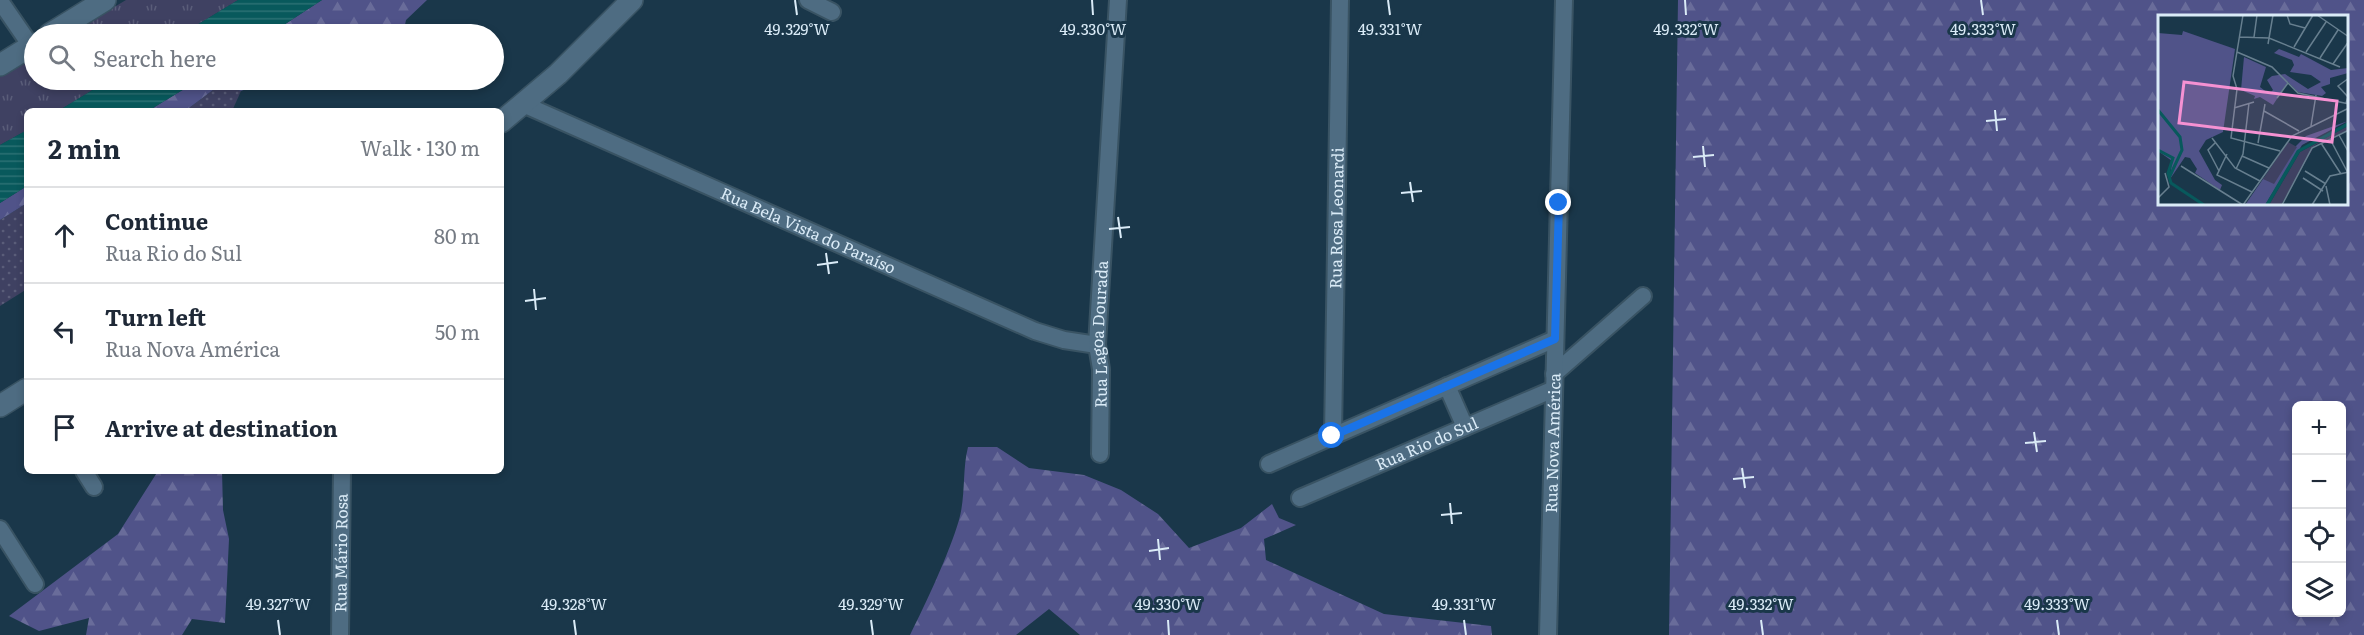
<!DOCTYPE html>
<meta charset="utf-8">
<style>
body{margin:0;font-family:Literata,serif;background:#f2f2f3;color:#1f2937}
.controls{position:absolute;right:18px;bottom:18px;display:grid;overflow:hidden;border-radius:9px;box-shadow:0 3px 9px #0003}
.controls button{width:54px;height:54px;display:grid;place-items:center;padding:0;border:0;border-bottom:2px solid #e0e1e3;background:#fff;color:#1f2937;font:30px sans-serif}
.stop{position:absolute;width:18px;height:18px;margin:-14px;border:4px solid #1a73e8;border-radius:50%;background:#fff}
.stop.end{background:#1a73e8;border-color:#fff;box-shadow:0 2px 6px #0008}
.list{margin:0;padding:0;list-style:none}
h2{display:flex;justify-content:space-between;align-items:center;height:78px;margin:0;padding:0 24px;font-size:26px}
h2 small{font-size:20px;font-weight:400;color:#747a83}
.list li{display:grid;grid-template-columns:39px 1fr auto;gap:18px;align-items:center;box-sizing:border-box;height:96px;padding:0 24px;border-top:2px solid #e0e1e3}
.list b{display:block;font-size:22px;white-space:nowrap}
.list p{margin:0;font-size:20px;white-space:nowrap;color:#747a83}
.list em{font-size:20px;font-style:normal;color:#747a83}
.icon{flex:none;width:33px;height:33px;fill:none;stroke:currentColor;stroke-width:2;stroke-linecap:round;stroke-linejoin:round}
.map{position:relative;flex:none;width:2364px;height:635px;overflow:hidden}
.search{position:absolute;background:#fff;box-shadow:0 3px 9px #0003;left:24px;top:24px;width:480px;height:66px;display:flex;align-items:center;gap:15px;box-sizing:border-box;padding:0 21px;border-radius:33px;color:#747a83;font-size:22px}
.panel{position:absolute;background:#fff;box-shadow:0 3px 9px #0003;left:24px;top:108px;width:480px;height:366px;border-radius:9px}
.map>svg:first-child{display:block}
.grass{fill:url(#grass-dots)}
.forest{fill:url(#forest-firs);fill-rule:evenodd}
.park{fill:url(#park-tufts)}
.water{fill:url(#water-rules)}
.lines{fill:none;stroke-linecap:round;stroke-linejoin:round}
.minor-casing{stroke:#395363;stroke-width:20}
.tertiary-casing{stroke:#395363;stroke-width:24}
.minor{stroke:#4e6c82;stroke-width:16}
.tertiary{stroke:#4e6c82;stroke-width:21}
.route{stroke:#1a73e8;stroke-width:8}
.ticks{fill:none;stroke:#daebf7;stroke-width:2}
.labels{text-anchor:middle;stroke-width:6;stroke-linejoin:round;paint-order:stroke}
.street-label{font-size:16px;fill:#daebf7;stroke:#1a374a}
.inset-river{fill:none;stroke:#08595c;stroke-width:3}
.inset-road{fill:none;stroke:#677f8f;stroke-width:1.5}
.view{fill:#f591d2;fill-opacity:0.15;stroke:#f591d2;stroke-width:3}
.inset-edge{fill:none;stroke:#daebf7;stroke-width:3}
.ticks-label{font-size:15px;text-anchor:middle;fill:#daebf7;stroke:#1a374a;stroke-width:6;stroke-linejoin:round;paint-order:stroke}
</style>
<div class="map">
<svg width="2364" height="635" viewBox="0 0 2364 635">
<defs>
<pattern id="grass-dots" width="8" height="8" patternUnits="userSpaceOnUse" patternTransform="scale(1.5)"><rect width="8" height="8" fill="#3f4162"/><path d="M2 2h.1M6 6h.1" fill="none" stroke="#5a5d79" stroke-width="1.8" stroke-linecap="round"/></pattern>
<pattern id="forest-firs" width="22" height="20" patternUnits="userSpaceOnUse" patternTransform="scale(1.5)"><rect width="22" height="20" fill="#505389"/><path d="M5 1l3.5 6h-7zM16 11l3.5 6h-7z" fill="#696c9a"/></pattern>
<pattern id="park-tufts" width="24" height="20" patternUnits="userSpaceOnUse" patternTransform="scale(1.5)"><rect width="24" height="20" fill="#3f4162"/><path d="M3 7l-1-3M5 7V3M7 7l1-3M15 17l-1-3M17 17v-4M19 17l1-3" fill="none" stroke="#5a5d79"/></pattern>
<pattern id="water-rules" width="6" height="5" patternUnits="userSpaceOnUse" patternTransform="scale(1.5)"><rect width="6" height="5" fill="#08595c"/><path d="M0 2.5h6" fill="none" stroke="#2b7174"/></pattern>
</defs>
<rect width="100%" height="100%" fill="#1a374a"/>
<g class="grass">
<path d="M221,84l20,7 -9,20h-47z"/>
<path d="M27,203v86l-27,17v-86z"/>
</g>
<g class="forest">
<path d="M322,0h105l-21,20 -3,14h-133z"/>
<path d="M1678,0h686v635h-695zM2160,16h188v188h-188zM2296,406h46v206h-46z"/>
<path d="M199,80h70l-28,11 -20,-7 -36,27h-37z"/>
<path d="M27,186v17l-27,17v-17z"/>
<path d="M968,447h29l32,21 55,7 37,15 37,24 31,34 52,-20 31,-24 7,14 17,7 -32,14 2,21 118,54 107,12 1,9h-412l-31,-26 -33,26h-106c16,-32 39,-81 49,-115 7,-25 3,-49 9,-73z"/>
<path d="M158,471h64l1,39 6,29 -4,84 -33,-4 -10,16h-96l3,-17 -50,13 -30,-15 109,-82z"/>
</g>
<g class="park">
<path d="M126,0h112l-56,34h-113z"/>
<path d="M34,56v24h75l-51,31h-31v19l-27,15v-68z"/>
</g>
<g class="water">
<path d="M238,0h84l-52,34h-88z"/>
<path d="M109,80h90l-51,31h-90z"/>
<path d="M27,130v56l-27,17v-58z"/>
</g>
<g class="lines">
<g class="minor-casing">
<g id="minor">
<path d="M808,0l24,12"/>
<path d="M0,1l31,45"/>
<path id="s1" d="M523,104l512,227 29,9 33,5"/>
<path d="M1554,374l89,-78"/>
<path d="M1447,386l18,41"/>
<path id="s2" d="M1333,436l7,-436"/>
<path id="s3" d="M1100,454l1,-85 -4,-24 21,-345"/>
<path d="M1269,464l286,-125"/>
<path d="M84,471l10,16"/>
<path id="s4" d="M1300,498l254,-109"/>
<path d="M0,529l35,55"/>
<path id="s5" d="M340,635l2,-164"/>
<path id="s6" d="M1548,635l16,-635"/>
</g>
</g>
<g class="tertiary-casing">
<g id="tertiary">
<path d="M50,34l55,-34"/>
<path d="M0,65l34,-21"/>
<path d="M501,122l57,-48 74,-74"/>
<path d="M0,406l27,-17"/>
</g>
</g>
<use href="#minor" class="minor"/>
<use href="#tertiary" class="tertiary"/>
</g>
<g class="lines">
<path class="route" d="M1332,436l223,-97 4,-136"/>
</g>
<path class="ticks" d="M795,0l2,15M1092,0l1,15M1388,0l2,15M1685,0l1,15M1981,0l2,15M1995,110l2,21M1986,121l20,-2M1703,146l2,21M1693,157l21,-2M1410,182l3,20M1401,193l21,-2M1118,217l3,21M1109,229l21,-2M826,253l3,21M817,265l21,-3M534,289l2,21M525,301l21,-3M2034,432l3,20M2025,443l21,-2M1742,468l3,20M1733,479l21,-2M1450,503l2,21M1441,515l21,-2M1158,539l2,21M1149,551l20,-3M278,620l2,15M574,620l2,15M871,620l2,15M1168,620l1,15M1464,620l2,15M1761,620l2,15M2057,620l2,15"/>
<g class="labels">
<g class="street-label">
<text dy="6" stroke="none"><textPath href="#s2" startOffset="218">Rua Rosa Leonardi</textPath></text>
<text dy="6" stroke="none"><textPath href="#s1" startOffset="312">Rua Bela Vista do Paraíso</textPath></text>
<text dy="6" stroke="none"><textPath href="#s3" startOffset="120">Rua Lagoa Dourada</textPath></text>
<text dy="6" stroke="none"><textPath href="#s6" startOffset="192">Rua Nova América</textPath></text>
<text dy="6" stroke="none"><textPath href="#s4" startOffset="138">Rua Rio do Sul</textPath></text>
<text dy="6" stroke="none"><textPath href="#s5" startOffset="82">Rua Mário Rosa</textPath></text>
</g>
</g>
<g transform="translate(2158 15)">
<rect width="190" height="190" fill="#1a374a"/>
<path d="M25,16l52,18 -12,83 -17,8 -7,11 16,29 7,5 -2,5 -25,-17 2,-4 -7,-11 -5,-1 -15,22 2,-18 -14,-10v-118l24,2zM121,34l20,8 2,-3 30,16 17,-2v5l-18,5v6l-9,3 5,6 -4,3 -24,-4 -10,-10 -15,23 -13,-8 -6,2 1,-3 -14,-6 3,-33 22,10 -6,20 9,7 4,-4 -6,-10 5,-4 13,-2 23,15 13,-7 -10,-7 -21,-3 4,-7 -2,-5 -18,-7zM190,106l-46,24 -37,60h-20l18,-26 43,-43z" fill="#505389"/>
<path d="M190,111v4l-33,15 -34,60h-12l31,-53z" fill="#3f4162"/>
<path d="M130,127l9,5 -23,37 -11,-5z" fill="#3f4162"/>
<path d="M190,107v4l-48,26 -31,53h-4l32,-55z" fill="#08595c"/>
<path class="inset-river" d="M0,95l22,27 2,13 -13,28M0,135l15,8 -5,15 3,10 33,22"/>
<path class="inset-road" d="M85,0l-10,61 4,13 -6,49 49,13M129,0l3,9 15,4M159,0l32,22M82,22l29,1 71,29M96,22l3,-22M110,29l5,-29M136,32l19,-32M79,37l35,15 26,26 51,11M148,37l20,-30M162,43l18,-28M175,49l16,-23M119,83l11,-15M188,88l2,-6 -10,-11 11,-8M76,93l20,-6M106,96l35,20M153,111l5,-31M181,120l10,18M54,123l23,30 25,13M172,124l18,34M58,127l-8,8 11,21M100,128l7,-39M163,128l20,31M69,139l-10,21 35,17M84,141l27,12M23,151l62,39M78,154l7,-15 6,-51M147,156l21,13M145,163l20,13M168,171l4,19M0,183l11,-11 -4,-14M85,190l49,-69 57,-28M124,190l30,-57 37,-18M154,190l18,-29 19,-4"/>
<path class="view" d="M26,67l153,19 -5,41 -153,-19z"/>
<rect width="190" height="190" class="inset-edge"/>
</g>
<g class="ticks-label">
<text x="797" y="35">49.329°W</text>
<text x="1093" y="35">49.330°W</text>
<text x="1390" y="35">49.331°W</text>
<text x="1686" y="35">49.332°W</text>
<text x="1983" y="35">49.333°W</text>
<text x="278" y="610">49.327°W</text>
<text x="574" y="610">49.328°W</text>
<text x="871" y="610">49.329°W</text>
<text x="1168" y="610">49.330°W</text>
<text x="1464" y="610">49.331°W</text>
<text x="1761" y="610">49.332°W</text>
<text x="2057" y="610">49.333°W</text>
</g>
</svg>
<div class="controls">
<button>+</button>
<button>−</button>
<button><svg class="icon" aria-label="locate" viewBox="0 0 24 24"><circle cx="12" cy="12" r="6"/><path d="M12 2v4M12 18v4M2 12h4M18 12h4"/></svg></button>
<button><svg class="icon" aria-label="layers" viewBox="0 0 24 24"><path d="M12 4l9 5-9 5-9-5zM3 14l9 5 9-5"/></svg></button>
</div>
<div class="stop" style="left:1332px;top:436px"></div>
<div class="stop end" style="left:1559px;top:203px"></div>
<div class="search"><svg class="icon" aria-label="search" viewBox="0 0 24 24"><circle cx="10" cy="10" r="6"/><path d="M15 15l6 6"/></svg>Search here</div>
<section class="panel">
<h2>2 min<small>Walk · 130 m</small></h2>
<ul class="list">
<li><svg class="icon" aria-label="ahead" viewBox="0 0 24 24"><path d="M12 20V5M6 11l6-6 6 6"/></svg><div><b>Continue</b><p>Rua Rio do Sul</p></div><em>80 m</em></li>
<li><svg class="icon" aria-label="left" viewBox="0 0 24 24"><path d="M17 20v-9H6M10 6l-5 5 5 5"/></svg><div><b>Turn left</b><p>Rua Nova América</p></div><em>50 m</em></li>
<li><svg class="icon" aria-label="arrive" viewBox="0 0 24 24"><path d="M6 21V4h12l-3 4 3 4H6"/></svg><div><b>Arrive at destination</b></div></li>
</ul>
</section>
</div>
